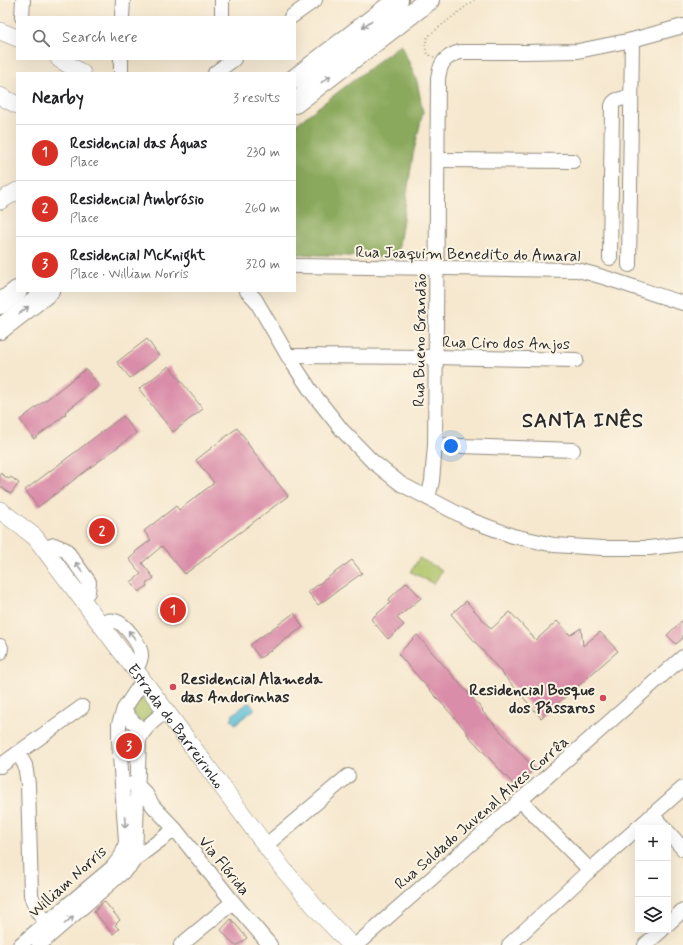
<!DOCTYPE html>
<meta charset="utf-8">
<style>
body{margin:0;font-family:Mynerve,sans-serif;background:#f2f2f2;color:#202124}
.controls{position:absolute;right:12px;bottom:12px;display:grid;overflow:hidden;border-radius:0px;box-shadow:0 4px 16px #0002}
.controls button{width:36px;height:36px;display:grid;place-items:center;padding:0;border:0;border-bottom:1px solid #e0e0e0;background:#fff;color:#202124;font:20px sans-serif}
.you{position:absolute;left:451px;top:446px;width:14px;height:14px;margin:-10px;border:3px solid #fff;border-radius:50%;background:#1a73e8;box-shadow:0 0 0 6px #1a73e833}
.badge{display:grid;place-items:center;width:26px;height:26px;border-radius:50%;background:#d93025;color:#fff;font-size:13px;font-weight:700}
.pin{position:absolute;translate:-50% -50%;border:2px solid #fff;box-shadow:0 1px 4px #0006}
.list{margin:0;padding:0;list-style:none}
h2{display:flex;justify-content:space-between;align-items:center;height:52px;margin:0;padding:0 16px;font-size:17px}
h2 small{font-size:13px;font-weight:400;color:#757577}
.list li{display:grid;grid-template-columns:26px 1fr auto;gap:12px;align-items:center;box-sizing:border-box;height:56px;padding:0 16px;border-top:1px solid #e0e0e0}
.list b{display:block;font-size:15px;white-space:nowrap}
.list p{margin:0;font-size:13px;white-space:nowrap;color:#757577}
.list em{font-size:13px;font-style:normal;color:#757577}
.icon{flex:none;width:22px;height:22px;fill:none;stroke:currentColor;stroke-width:2;stroke-linecap:round;stroke-linejoin:round}
.map{position:relative;flex:none;width:683px;height:945px;overflow:hidden}
.search{position:absolute;background:#fff;box-shadow:0 4px 16px #0002;left:16px;top:16px;width:280px;height:44px;display:flex;align-items:center;gap:10px;box-sizing:border-box;padding:0 14px;border-radius:0px;color:#757577;font-size:15px}
.panel{position:absolute;background:#fff;box-shadow:0 4px 16px #0002;left:16px;top:72px;width:280px;height:220px;border-radius:0px}
.map>svg:first-child{display:block}
.green{fill:#aec367;stroke:#6c7749}
.forest{fill:#8aa95c;stroke:#5a6a44}
.water{fill:#57bcd5;stroke:#417480}
.building{fill:#da8da9}
.lines{fill:none;stroke-linecap:round;stroke-linejoin:round}
.minor-casing{stroke:#908a7d;stroke-width:16}
.major-casing{stroke:#908a7d;stroke-width:18}
.highway-casing{stroke:#908a7d;stroke-width:22}
.path{stroke:#908a7d;stroke-width:1.5;stroke-dasharray:1 3;stroke-linecap:butt}
.minor{stroke:#fff;stroke-width:14}
.major{stroke:#fff;stroke-width:17}
.highway{stroke:#fff;stroke-width:20}
.oneway{stroke:#a0a0a0}
.poi-dot{fill:#d1495b;stroke:#fcf5e5;stroke-width:1.5}
.labels{text-anchor:middle;stroke-width:4;stroke-linejoin:round;paint-order:stroke}
.street-label{font-size:16px;fill:#2b2b2b;stroke:#fcf5e5}
.poi-label{font-size:16px;font-weight:bold;fill:#2b2b2b;stroke:#fcf5e5;text-anchor:start}
.district-label{font-size:20px;font-weight:bold;letter-spacing:1px;fill:#2b2b2b;stroke:#fcf5e5}
</style>
<div class="map">
<svg width="683" height="945" viewBox="0 0 683 945">
<rect width="100%" height="100%" fill="#fcf5e5"/>
<filter id="ink" filterUnits="userSpaceOnUse"><feTurbulence type="fractalNoise" baseFrequency=".025" numOctaves="2"/><feDisplacementMap in="SourceGraphic" scale="8" xChannelSelector="R" yChannelSelector="G"/><feConvolveMatrix kernelMatrix="1 2 1 2 8 2 1 2 1" color-interpolation-filters="sRGB"/></filter>
<filter id="wash" filterUnits="userSpaceOnUse"><feTurbulence type="fractalNoise" baseFrequency=".012" numOctaves="4" result="noise"/><feDisplacementMap in="SourceGraphic" scale="16" xChannelSelector="R" yChannelSelector="G"/><feGaussianBlur stdDeviation="0.9" result="paint"/><feColorMatrix in="noise" values="0 0 0 0 0 0 0 0 0 0 0 0 0 0 0 0 0 1.4 0 .05"/><feComposite in="paint" operator="in"/></filter>
<g filter="url(#wash)">
<rect width="100%" height="100%" fill="#f6e8cf"/>
<g class="green">
<path d="M419,558l23,12 -8,14 -23,-12z"/>
<path d="M142,698c14,7 12,18 1,25l-9,-9v-11z"/>
</g>
<path class="forest" d="M401,44l16,37 6,31 -10,43 -16,103 -102,-4v-129z"/>
<path class="water" d="M249,702l6,7 -20,15 -4,-5 2,-2 -1,-2z"/>
<g id="blocks">
<g class="building">
<path d="M147,339l12,17 -29,22 -13,-16z"/>
<path d="M169,366l34,43 -30,23 -34,-43z"/>
<path d="M86,369l13,17 -34,26 1,2 -32,25 -14,-19z"/>
<path d="M123,416l13,17 -98,74 -13,-17z"/>
<path d="M237,428l11,14 -1,1 41,53 -103,78 -23,-28 -20,17 12,15 -8,6 1,2 -8,6 -8,-10 10,-8 -12,-15 7,-6 -1,-1 16,-12 -7,-9 32,-25 3,4 35,-27 -18,-23z"/>
<path d="M0,473l9,6 2,-2 8,6 -8,11 -11,-8z"/>
<path d="M352,560l10,13 -44,32 -10,-13z"/>
<path d="M407,582l14,16 -24,20 7,7 -16,14 -17,-20 19,-16 -2,-3z"/>
<path d="M466,601l25,28 19,-17 26,28 21,-19 13,14 11,-7 2,18 17,-14 18,19 -77,67 -90,-104z"/>
<path d="M294,613l9,14 -43,31 -10,-13z"/>
<path d="M683,620v18l-7,6 -9,-9z"/>
<path d="M417,635l66,75 -1,1 53,58 -20,17 -48,-52 1,-1 -70,-79z"/>
<path d="M128,741h2v16l-1,-1z"/>
<path d="M104,901l16,19 -5,5 4,4 -6,5 -19,-22z"/>
<path d="M231,919l16,19 -9,7h-4l-13,-15z"/>
</g>
</g>
</g>
<g filter="url(#ink)">
<use href="#blocks" fill-opacity="0" stroke="#908a7d" stroke-width="1"/>
<g class="lines">
<g class="minor-casing">
<g id="minor">
<path d="M22,17l1,-17"/>
<path d="M122,17l1,-17"/>
<path d="M222,17v-17"/>
<path d="M291,17l24,-17"/>
<path d="M121,73v-14"/>
<path d="M215,73l19,-14"/>
<path d="M438,160l135,1"/>
<path d="M610,258l2,-152c2,-8 11,-7 19,-9"/>
<path d="M629,265l3,-225"/>
<path d="M295,266l282,4c36,8 70,23 106,33"/>
<path d="M247,291l8,8 33,57 23,35 31,39 30,31 29,23 69,36 43,16 41,9 48,3h47l34,-4"/>
<path d="M288,356l147,1 141,3"/>
<path d="M435,445l138,5"/>
<path d="M428,498l4,-17 3,-36 3,-366c2,-16 6,-22 22,-27h64l54,-1 54,-11 51,-14"/>
<path d="M43,549l11,-4 12,5 23,32 -1,10 -6,8"/>
<path d="M99,623c5,-2 11,-3 16,-2 10,2 26,24 26,34 0,6 -3,10 -5,15"/>
<path d="M0,646l1,2 -1,5"/>
<path d="M124,709c5,10 11,17 21,21"/>
<path d="M18,753l7,12 3,19 3,111 6,16 15,19"/>
<path d="M0,766l82,-59"/>
<path d="M132,784l5,1 9,9 7,12 22,23 58,73 37,43"/>
<path d="M520,800l70,70"/>
<path d="M652,815l12,13"/>
<path d="M668,832l15,17"/>
<path d="M265,846l83,-70"/>
<path d="M135,859l40,-30"/>
<path d="M668,924l15,-14"/>
<path d="M20,945l93,-78 9,-12 4,-13 -7,-101v-17l5,-15 14,-21 6,-6"/>
<path d="M39,945l91,-79 5,-7 4,-119c5,-13 17,-21 27,-29"/>
<path d="M181,945l52,-43"/>
<path d="M356,945l327,-288"/>
<path d="M509,945l81,-75 93,-82"/>
<path d="M645,945l17,-15"/>
</g>
</g>
<g class="major-casing">
<g id="major">
<path d="M0,31l17,7"/>
<path d="M59,59l23,14"/>
<path d="M0,96l17,9"/>
<path d="M0,201l17,-10"/>
<path id="s1" d="M0,510l35,27 131,174 117,158 39,46 29,30"/>
</g>
</g>
<g class="highway-casing">
<g id="highway">
<path d="M295,79l103,-79"/>
<path d="M295,103l134,-103"/>
<path d="M0,304l17,-13"/>
<path d="M0,329l49,-38"/>
</g>
</g>
<path class="path" d="M434,57l-7,-3 -2,-9 3,-9 46,-36"/>
<use href="#minor" class="minor"/>
<use href="#major" class="major"/>
<use href="#highway" class="highway"/>
</g>
<defs><path id="oneway-shaft" d="M-6 0H5M1.5-3L5.5 0L1.5 3" fill="none" stroke-width="1.6" stroke-linecap="round" stroke-linejoin="round"/></defs>
<g class="oneway">
<use href="#oneway-shaft" transform="translate(367 24) rotate(143)"/>
<use href="#oneway-shaft" transform="translate(326 79) rotate(-37)"/>
<use href="#oneway-shaft" transform="translate(24 310) rotate(-38)"/>
<use href="#oneway-shaft" transform="translate(79 567) rotate(-127)"/>
<use href="#oneway-shaft" transform="translate(132 635) rotate(-128)"/>
<use href="#oneway-shaft" transform="translate(125 822) rotate(86)"/>
<use href="#oneway-shaft" transform="translate(69 920) rotate(-41)"/>
</g>
</g>
<g class="poi-dot">
<circle cx="173" cy="687" r="4"/>
<circle cx="603" cy="698" r="4"/>
</g>
<g class="labels">
<g class="street-label">
<text transform="translate(468 253) rotate(1)" y="6">Rua Joaquim Benedito do Amaral</text>
<text transform="translate(419 340) rotate(-89)" y="6">Rua Bueno Brandão</text>
<text transform="translate(506 342) rotate(1)" y="6">Rua Ciro dos Anjos</text>
<text dy="6" stroke="none"><textPath href="#s1" startOffset="280">Estrada do Barreirinho</textPath></text>
<text transform="translate(481 812) rotate(-41)" y="6">Rua Soldado Juvenal Alves Corrêa</text>
<text transform="translate(225 865) rotate(51)" y="6">Via Flórida</text>
<text transform="translate(67 881) rotate(-42)" y="6">William Norris</text>
</g>
<g class="poi-label">
<text x="181" y="684">Residencial Alameda<tspan x="181" dy="18">das Andorinhas</tspan></text>
<text x="595" y="695" text-anchor="end">Residencial Bosque<tspan x="595" dy="18">dos Pássaros</tspan></text>
</g>
<g class="district-label">
<text x="583" y="427">SANTA INÊS</text>
</g>
</g>
</svg>
<div class="controls">
<button>+</button>
<button>−</button>
<button><svg class="icon" aria-label="layers" viewBox="0 0 24 24"><path d="M12 4l9 5-9 5-9-5zM3 14l9 5 9-5"/></svg></button>
</div>
<div class="you"></div>
<div class="pin badge" style="left:173px;top:610px">1</div>
<div class="pin badge" style="left:102px;top:531px">2</div>
<div class="pin badge" style="left:129px;top:746px">3</div>
<div class="search"><svg class="icon" aria-label="search" viewBox="0 0 24 24"><circle cx="10" cy="10" r="6"/><path d="M15 15l6 6"/></svg>Search here</div>
<section class="panel">
<h2>Nearby<small>3 results</small></h2>
<ul class="list">
<li><span class="badge">1</span><div><b>Residencial das Águas</b><p>Place</p></div><em>230 m</em></li>
<li><span class="badge">2</span><div><b>Residencial Ambrósio</b><p>Place</p></div><em>260 m</em></li>
<li><span class="badge">3</span><div><b>Residencial McKnight</b><p>Place · William Norris</p></div><em>320 m</em></li>
</ul>
</section>
</div>
